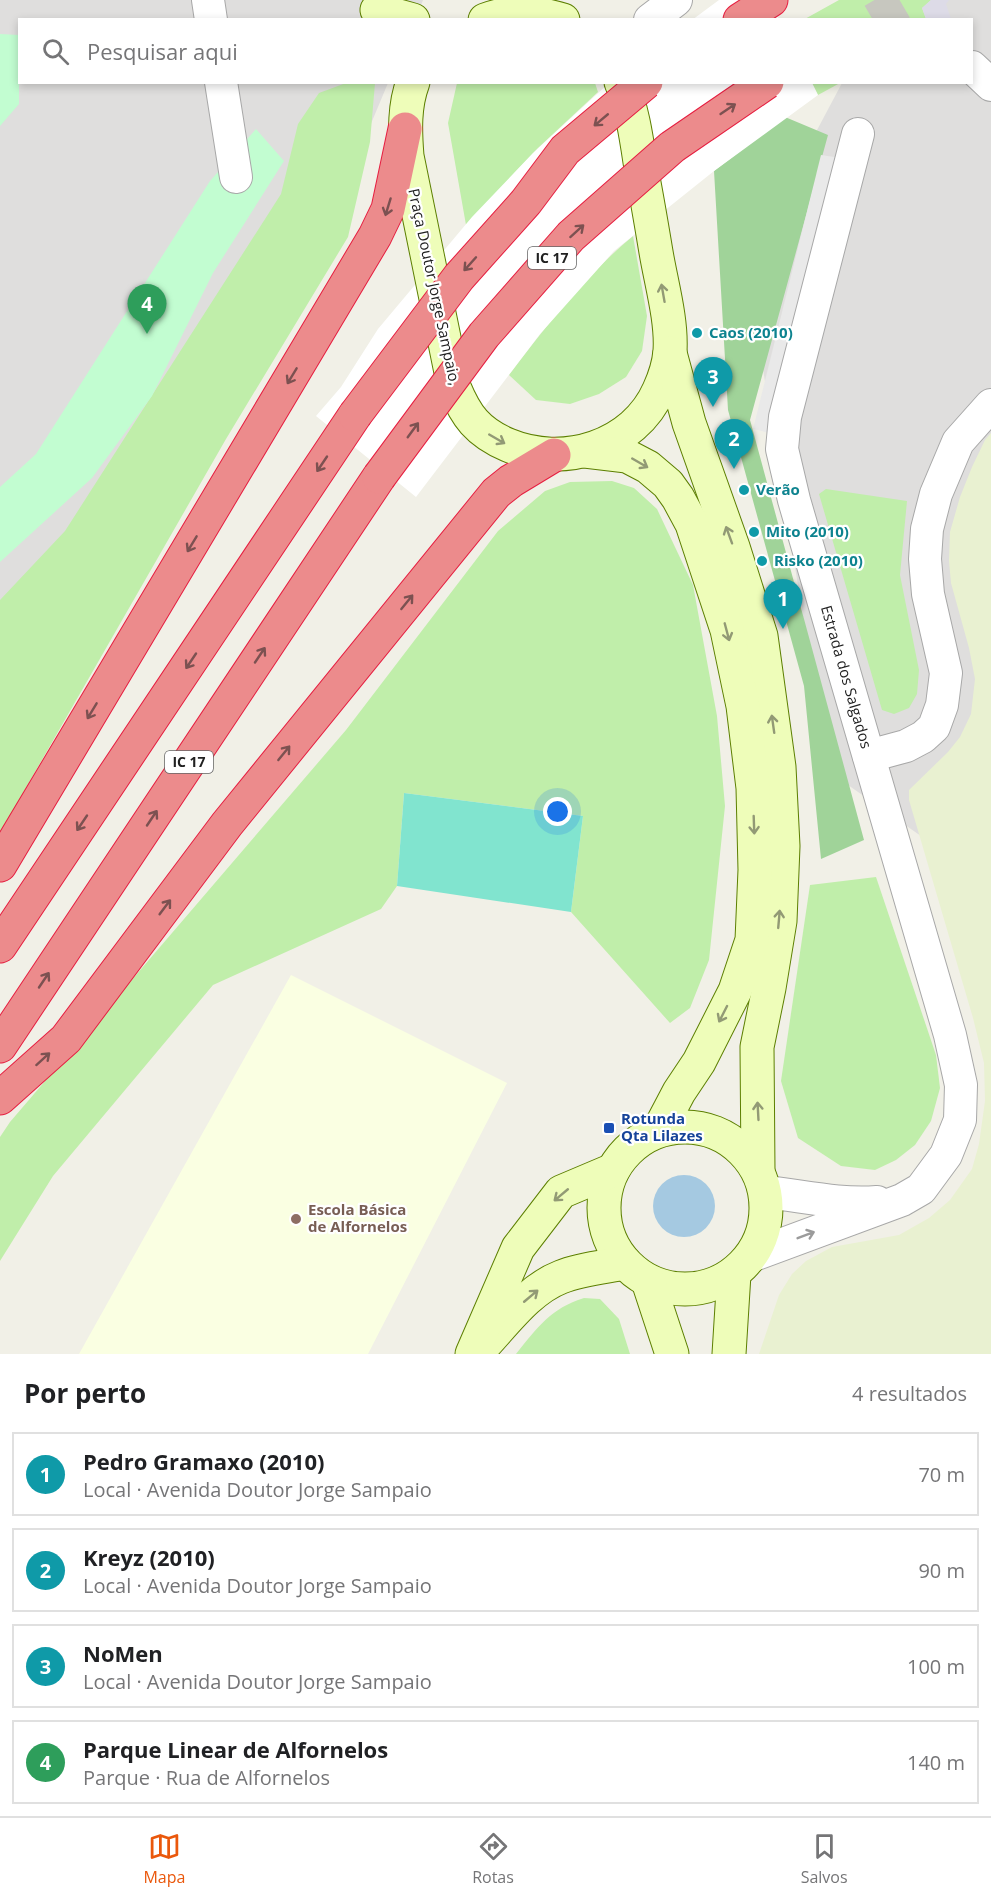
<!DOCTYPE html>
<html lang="pt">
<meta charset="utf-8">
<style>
body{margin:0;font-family:"Open Sans",sans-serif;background:#f6f6f6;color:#202124}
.you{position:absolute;left:558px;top:812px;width:21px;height:21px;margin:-15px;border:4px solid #fff;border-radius:50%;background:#1a73e8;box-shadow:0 0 0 9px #1a73e833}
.badge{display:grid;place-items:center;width:39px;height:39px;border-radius:50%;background:#ea580c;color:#fff;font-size:20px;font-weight:700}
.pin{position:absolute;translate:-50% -50px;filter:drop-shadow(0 2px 3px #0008)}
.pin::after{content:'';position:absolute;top:32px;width:21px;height:18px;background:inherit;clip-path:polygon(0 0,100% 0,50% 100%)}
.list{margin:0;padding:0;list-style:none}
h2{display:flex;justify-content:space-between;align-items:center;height:78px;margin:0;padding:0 24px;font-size:26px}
h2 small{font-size:20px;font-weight:400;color:#757577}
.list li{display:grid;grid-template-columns:39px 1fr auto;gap:18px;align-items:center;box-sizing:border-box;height:84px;margin:0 12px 12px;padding:0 12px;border:2px solid #e0e0e0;border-radius:0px}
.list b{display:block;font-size:22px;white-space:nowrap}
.list p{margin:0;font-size:20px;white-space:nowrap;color:#757577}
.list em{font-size:20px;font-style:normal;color:#757577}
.icon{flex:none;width:33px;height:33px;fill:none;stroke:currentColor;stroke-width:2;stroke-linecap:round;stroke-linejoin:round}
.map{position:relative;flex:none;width:991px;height:1354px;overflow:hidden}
.search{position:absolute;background:#fff;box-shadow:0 3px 9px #0003;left:18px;right:18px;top:18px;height:66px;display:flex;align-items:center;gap:15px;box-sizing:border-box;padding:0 21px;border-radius:0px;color:#757577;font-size:22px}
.sheet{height:462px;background:#fff}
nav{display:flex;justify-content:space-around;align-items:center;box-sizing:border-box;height:84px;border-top:2px solid #e0e0e0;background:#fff;font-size:16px;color:#757577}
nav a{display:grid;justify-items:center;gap:3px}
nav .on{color:#ea580c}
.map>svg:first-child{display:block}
.residential{fill:#dfdedd}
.education{fill:#faffe2}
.farmland{fill:#e9f1d1}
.grass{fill:#c0eeaa}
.forest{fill:#a0d399}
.park{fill:#c2fdd1}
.pitch{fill:#81e4cf}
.parking{fill:#e9e9e9}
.plaza{fill:#dddbe7}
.water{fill:#a5c9e1}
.pier{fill:#fff}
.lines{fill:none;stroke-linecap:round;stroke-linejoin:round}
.highway-tunnel{stroke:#c7c7bf;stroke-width:33;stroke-dasharray:33 16;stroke-linecap:butt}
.street-casing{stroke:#a8a8a8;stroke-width:34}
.secondary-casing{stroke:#5c7f00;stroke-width:35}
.highway-casing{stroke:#e61e40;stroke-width:35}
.street{stroke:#fff;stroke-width:32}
.secondary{stroke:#eefdb9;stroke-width:33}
.highway{stroke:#ec8b8c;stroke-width:33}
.highway-bridge-casing{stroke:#e61e40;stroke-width:35;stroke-linecap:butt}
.highway-bridge{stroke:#ec8b8c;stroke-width:33}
.oneway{stroke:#7c5151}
.oneway2{stroke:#929a75}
.oneway3{stroke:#9b9b9b}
.culture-dot{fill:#0f9aa8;stroke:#fff;stroke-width:2}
.transit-dot{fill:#1a4fb4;stroke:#fff;stroke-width:2}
.education-dot{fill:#8d6e63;stroke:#fff;stroke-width:2}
.labels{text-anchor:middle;stroke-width:4.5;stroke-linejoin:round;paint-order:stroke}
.shield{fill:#fff;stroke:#646464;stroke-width:1.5}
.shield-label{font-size:14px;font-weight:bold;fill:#212121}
.street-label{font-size:15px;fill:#212121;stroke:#fff}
.culture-label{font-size:15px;font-weight:bold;fill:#0d838f;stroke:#fff;text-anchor:start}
.transit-label{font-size:15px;font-weight:bold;fill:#164399;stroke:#fff;text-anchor:start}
.education-label{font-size:15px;font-weight:bold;fill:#785e54;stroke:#fff;text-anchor:start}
</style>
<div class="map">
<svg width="991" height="1354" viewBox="0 0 991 1354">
<rect width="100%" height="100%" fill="#f1f0e7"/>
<g class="residential">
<path d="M0,0h423l-8,20h-395v62l368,1 -51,122 -337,524z"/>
<path d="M909,0h82v885l-163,-114 -82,-507 96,-181 130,-1v-62l-83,-1z"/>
</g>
<path class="education" d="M291,975l216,108 -139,271h-289z"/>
<path class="farmland" d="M991,433v921h-232l20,-59 13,-21 14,-13 26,-14 67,-12 30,-17 21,-18 22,-31 7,-25 6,-43 -1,-38 -11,-45 -64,-218v-10l39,-38 12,-15 11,-23 4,-35 -6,-31 -18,-65 -2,-22 1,-29 10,-35 12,-30 13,-27z"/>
<g class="grass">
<path d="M839,0h92l-9,8 4,11 -123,1z"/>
<path d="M346,83h29l-5,59 -22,95 -122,202 -226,394v-233l65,-69 216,-337 17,-70 21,-31z"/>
<path d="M457,83h138l3,9 -60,56 -72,77 -18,-102z"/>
<path d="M812,83h28l-22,12z"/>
<path d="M633,236l14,80 -5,35 -16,26 -27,17 -29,10 -34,-4 -27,-25c37,-49 77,-100 124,-139z"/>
<path d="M612,481l22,7 23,21 36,76 24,131 8,90 -16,154 -19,48 -20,15 -99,-111 12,-96 -179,-23 -7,93 -16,23 -168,76 -160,191 -53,85v-124l10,-15 336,-392 152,-199 47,-40 25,-9z"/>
<path d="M826,489l81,12 -7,74 19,95 -2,24 -8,14 -15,6 -12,-4 -63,-216z"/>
<path d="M876,877l60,178 4,33 -9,33 -16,24 -19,15 -21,10 -34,-4 -43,-28 -17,-57 29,-196z"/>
<path d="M584,1298l16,1 19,20 11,35h-114c21,-26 35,-46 68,-56z"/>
</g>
<path class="forest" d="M785,117l43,18 -78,285 114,420 -43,19 -17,-173 -76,-276 -14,-239z"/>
<g class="park">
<path d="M0,34l19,1v69l-19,22z"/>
<path d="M256,129l28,32 -71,112 -61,123 -60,82 -92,84v-75l36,-33 174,-273z"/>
</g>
<path class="pitch" d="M404,793l179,23 -12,96 -174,-26z"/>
<path class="parking" d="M821,155l20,3 -67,276 -21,-5z"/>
<path class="plaza" d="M931,0h18l-3,4 5,15h-25l-4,-11z"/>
<circle class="water" cx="684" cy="1206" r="31"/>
<g class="pier">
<path d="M719,0h49l11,19 -87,1z"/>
<path d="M609,83h203l6,12 -104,76 -100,80 -74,83 -124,163 -100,-81 25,-29 37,-58 94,-112 61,-64z"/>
</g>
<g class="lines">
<path class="highway-tunnel" d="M873,20l34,-20"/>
<g class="street-casing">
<g id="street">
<path d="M208,0l3,20"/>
<path d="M650,20l26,-20"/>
<path d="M972,67l19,18"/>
<path d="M221,82l15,95"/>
<path d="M869,756l37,-10 17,-9 11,-10 8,-22 4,-32 -18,-79 -3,-35 2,-30 9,-35 22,-52 33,-37"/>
<path d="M766,1192c37,4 73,13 111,10"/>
<path d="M751,1256l151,-56 19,-11 25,-34 14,-35 1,-35 -11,-50 -156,-535 -12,-51 3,-32 73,-283"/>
</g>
</g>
<g class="secondary-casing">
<g id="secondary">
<path d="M377,10l36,10"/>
<path d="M485,20c26,-10 52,-8 78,0"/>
<path d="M413,82c-9,24 -8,49 -6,74l47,231c5,12 11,25 20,35 9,10 22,18 34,23 55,23 126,2 151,-55 5,-11 10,-27 11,-39 2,-31 -9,-69 -14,-99 -5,-30 -10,-60 -16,-90 -4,-27 -8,-54 -19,-80"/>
<path d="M670,353l19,70 44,124 28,89 18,131 4,79 -3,75 -11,67 -12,59 1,123"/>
<path d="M585,451l42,5 21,11 20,17 10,14 14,26 35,106 16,76 10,82 2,82 -3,70 -17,51 -36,71 -20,30 -20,38"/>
<circle cx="685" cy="1208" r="81"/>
<path d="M648,1281l24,73"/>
<path d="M485,1344c23,-25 45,-55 76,-67 20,-8 43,-10 64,-14"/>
<path d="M472,1354l46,-106 43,-56 52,-22"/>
<path d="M729,1354l5,-80"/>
</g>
</g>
<g class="highway-casing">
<g id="highway">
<path d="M740,20l31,-20"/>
<path d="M0,865l375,-629 13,-27 17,-80"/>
<path d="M0,946l355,-531"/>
<path d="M0,1046l379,-569"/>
<path d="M0,1098l66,-59 161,-215 269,-331 15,-12 43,-26"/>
</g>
</g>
<use href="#street" class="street"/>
<use href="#secondary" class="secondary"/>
<use href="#highway" class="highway"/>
<g class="highway-bridge-casing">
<g id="highway-bridge">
<path d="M355,415l104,-138 67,-75 39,-52 81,-68"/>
<path d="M379,477l105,-142 87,-99 101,-89 95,-65"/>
</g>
</g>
<use href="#highway-bridge" class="highway-bridge"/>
</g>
<defs><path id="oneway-shaft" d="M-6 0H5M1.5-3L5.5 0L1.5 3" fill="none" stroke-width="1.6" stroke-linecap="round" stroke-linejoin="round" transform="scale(1.5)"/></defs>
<g class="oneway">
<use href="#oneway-shaft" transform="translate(728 109) rotate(-34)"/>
<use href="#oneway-shaft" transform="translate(601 120) rotate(140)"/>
<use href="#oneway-shaft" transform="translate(388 207) rotate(107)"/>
<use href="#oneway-shaft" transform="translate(577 231) rotate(-42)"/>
<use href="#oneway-shaft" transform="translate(470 264) rotate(132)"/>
<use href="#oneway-shaft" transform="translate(292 376) rotate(121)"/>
<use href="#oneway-shaft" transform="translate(413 430) rotate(-54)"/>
<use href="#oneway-shaft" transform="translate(322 464) rotate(124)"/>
<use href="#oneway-shaft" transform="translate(192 544) rotate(121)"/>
<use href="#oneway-shaft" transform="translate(407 602) rotate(-51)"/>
<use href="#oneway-shaft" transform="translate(260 655) rotate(-56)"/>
<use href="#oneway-shaft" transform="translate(191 661) rotate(124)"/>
<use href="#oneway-shaft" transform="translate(92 711) rotate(121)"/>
<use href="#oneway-shaft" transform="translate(284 753) rotate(-51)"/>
<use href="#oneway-shaft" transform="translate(152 818) rotate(-56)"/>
<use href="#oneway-shaft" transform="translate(82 823) rotate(124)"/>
<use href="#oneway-shaft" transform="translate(165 907) rotate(-53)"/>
<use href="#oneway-shaft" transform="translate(44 980) rotate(-56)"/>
<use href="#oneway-shaft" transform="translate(43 1059) rotate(-42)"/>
</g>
<g class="oneway2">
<use href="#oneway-shaft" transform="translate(663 293) rotate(-100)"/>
<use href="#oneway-shaft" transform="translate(497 439) rotate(30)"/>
<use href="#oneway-shaft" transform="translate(640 463) rotate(30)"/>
<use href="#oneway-shaft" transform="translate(729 535) rotate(-110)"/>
<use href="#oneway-shaft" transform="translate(727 632) rotate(75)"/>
<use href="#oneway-shaft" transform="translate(773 724) rotate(-98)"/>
<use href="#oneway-shaft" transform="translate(754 825) rotate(88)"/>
<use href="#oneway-shaft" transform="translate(779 919) rotate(-85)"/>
<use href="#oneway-shaft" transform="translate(723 1014) rotate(117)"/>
<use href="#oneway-shaft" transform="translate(758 1111) rotate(-93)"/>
<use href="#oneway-shaft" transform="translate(561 1195) rotate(140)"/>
<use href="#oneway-shaft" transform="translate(531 1296) rotate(-40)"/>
</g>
<use class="oneway3" href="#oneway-shaft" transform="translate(806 1235) rotate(-21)"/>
<g class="culture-dot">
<circle cx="697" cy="333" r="6"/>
<circle cx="744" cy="490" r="6"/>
<circle cx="754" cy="532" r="6"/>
<circle cx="762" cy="561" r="6"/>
</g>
<rect class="transit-dot" x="603" y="1122" width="12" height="12" rx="3"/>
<circle class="education-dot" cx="296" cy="1219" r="6"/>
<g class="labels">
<g class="shield">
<rect x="528" y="247" width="48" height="22" rx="4.5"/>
<rect x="165" y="751" width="48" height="22" rx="4.5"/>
</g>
<g class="shield-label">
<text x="552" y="263">IC 17</text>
<text x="189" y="767">IC 17</text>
</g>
<g class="street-label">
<text transform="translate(434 287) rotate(78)" y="5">Praça Doutor Jorge Sampaio,</text>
<text transform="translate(846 677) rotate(74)" y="5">Estrada dos Salgados</text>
</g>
<g class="culture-label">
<text x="709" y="338">Caos (2010)</text>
<text x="756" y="495">Verão</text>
<text x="766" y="537">Mito (2010)</text>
<text x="774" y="566">Risko (2010)</text>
</g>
<g class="transit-label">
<text x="621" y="1124">Rotunda<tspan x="621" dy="17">Qta Lilazes</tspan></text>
</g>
<g class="education-label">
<text x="308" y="1215">Escola Básica<tspan x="308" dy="17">de Alfornelos</tspan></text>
</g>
</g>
</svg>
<div class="you"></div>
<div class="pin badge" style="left:783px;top:629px;background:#0f9aa8">1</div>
<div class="pin badge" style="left:734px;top:469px;background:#0f9aa8">2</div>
<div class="pin badge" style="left:713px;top:407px;background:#0f9aa8">3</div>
<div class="pin badge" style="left:147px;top:334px;background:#2e9e5b">4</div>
<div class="search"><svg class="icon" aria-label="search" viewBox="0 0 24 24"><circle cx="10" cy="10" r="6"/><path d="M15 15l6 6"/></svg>Pesquisar aqui</div>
</div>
<section class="sheet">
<h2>Por perto<small>4 resultados</small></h2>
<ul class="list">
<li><span class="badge" style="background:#0f9aa8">1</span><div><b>Pedro Gramaxo (2010)</b><p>Local · Avenida Doutor Jorge Sampaio</p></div><em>70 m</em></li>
<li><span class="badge" style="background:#0f9aa8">2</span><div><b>Kreyz (2010)</b><p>Local · Avenida Doutor Jorge Sampaio</p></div><em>90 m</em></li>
<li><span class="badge" style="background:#0f9aa8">3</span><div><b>NoMen</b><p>Local · Avenida Doutor Jorge Sampaio</p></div><em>100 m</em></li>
<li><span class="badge" style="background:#2e9e5b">4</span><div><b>Parque Linear de Alfornelos</b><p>Parque · Rua de Alfornelos</p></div><em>140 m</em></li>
</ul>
</section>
<nav>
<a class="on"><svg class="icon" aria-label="map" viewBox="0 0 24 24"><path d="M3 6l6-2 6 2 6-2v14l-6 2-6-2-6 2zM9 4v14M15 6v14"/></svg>Mapa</a>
<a><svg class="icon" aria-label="directions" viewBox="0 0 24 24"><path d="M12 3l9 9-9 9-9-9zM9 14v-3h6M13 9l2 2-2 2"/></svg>Rotas</a>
<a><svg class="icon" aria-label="saved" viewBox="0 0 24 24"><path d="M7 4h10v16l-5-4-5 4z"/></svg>Salvos</a>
</nav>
